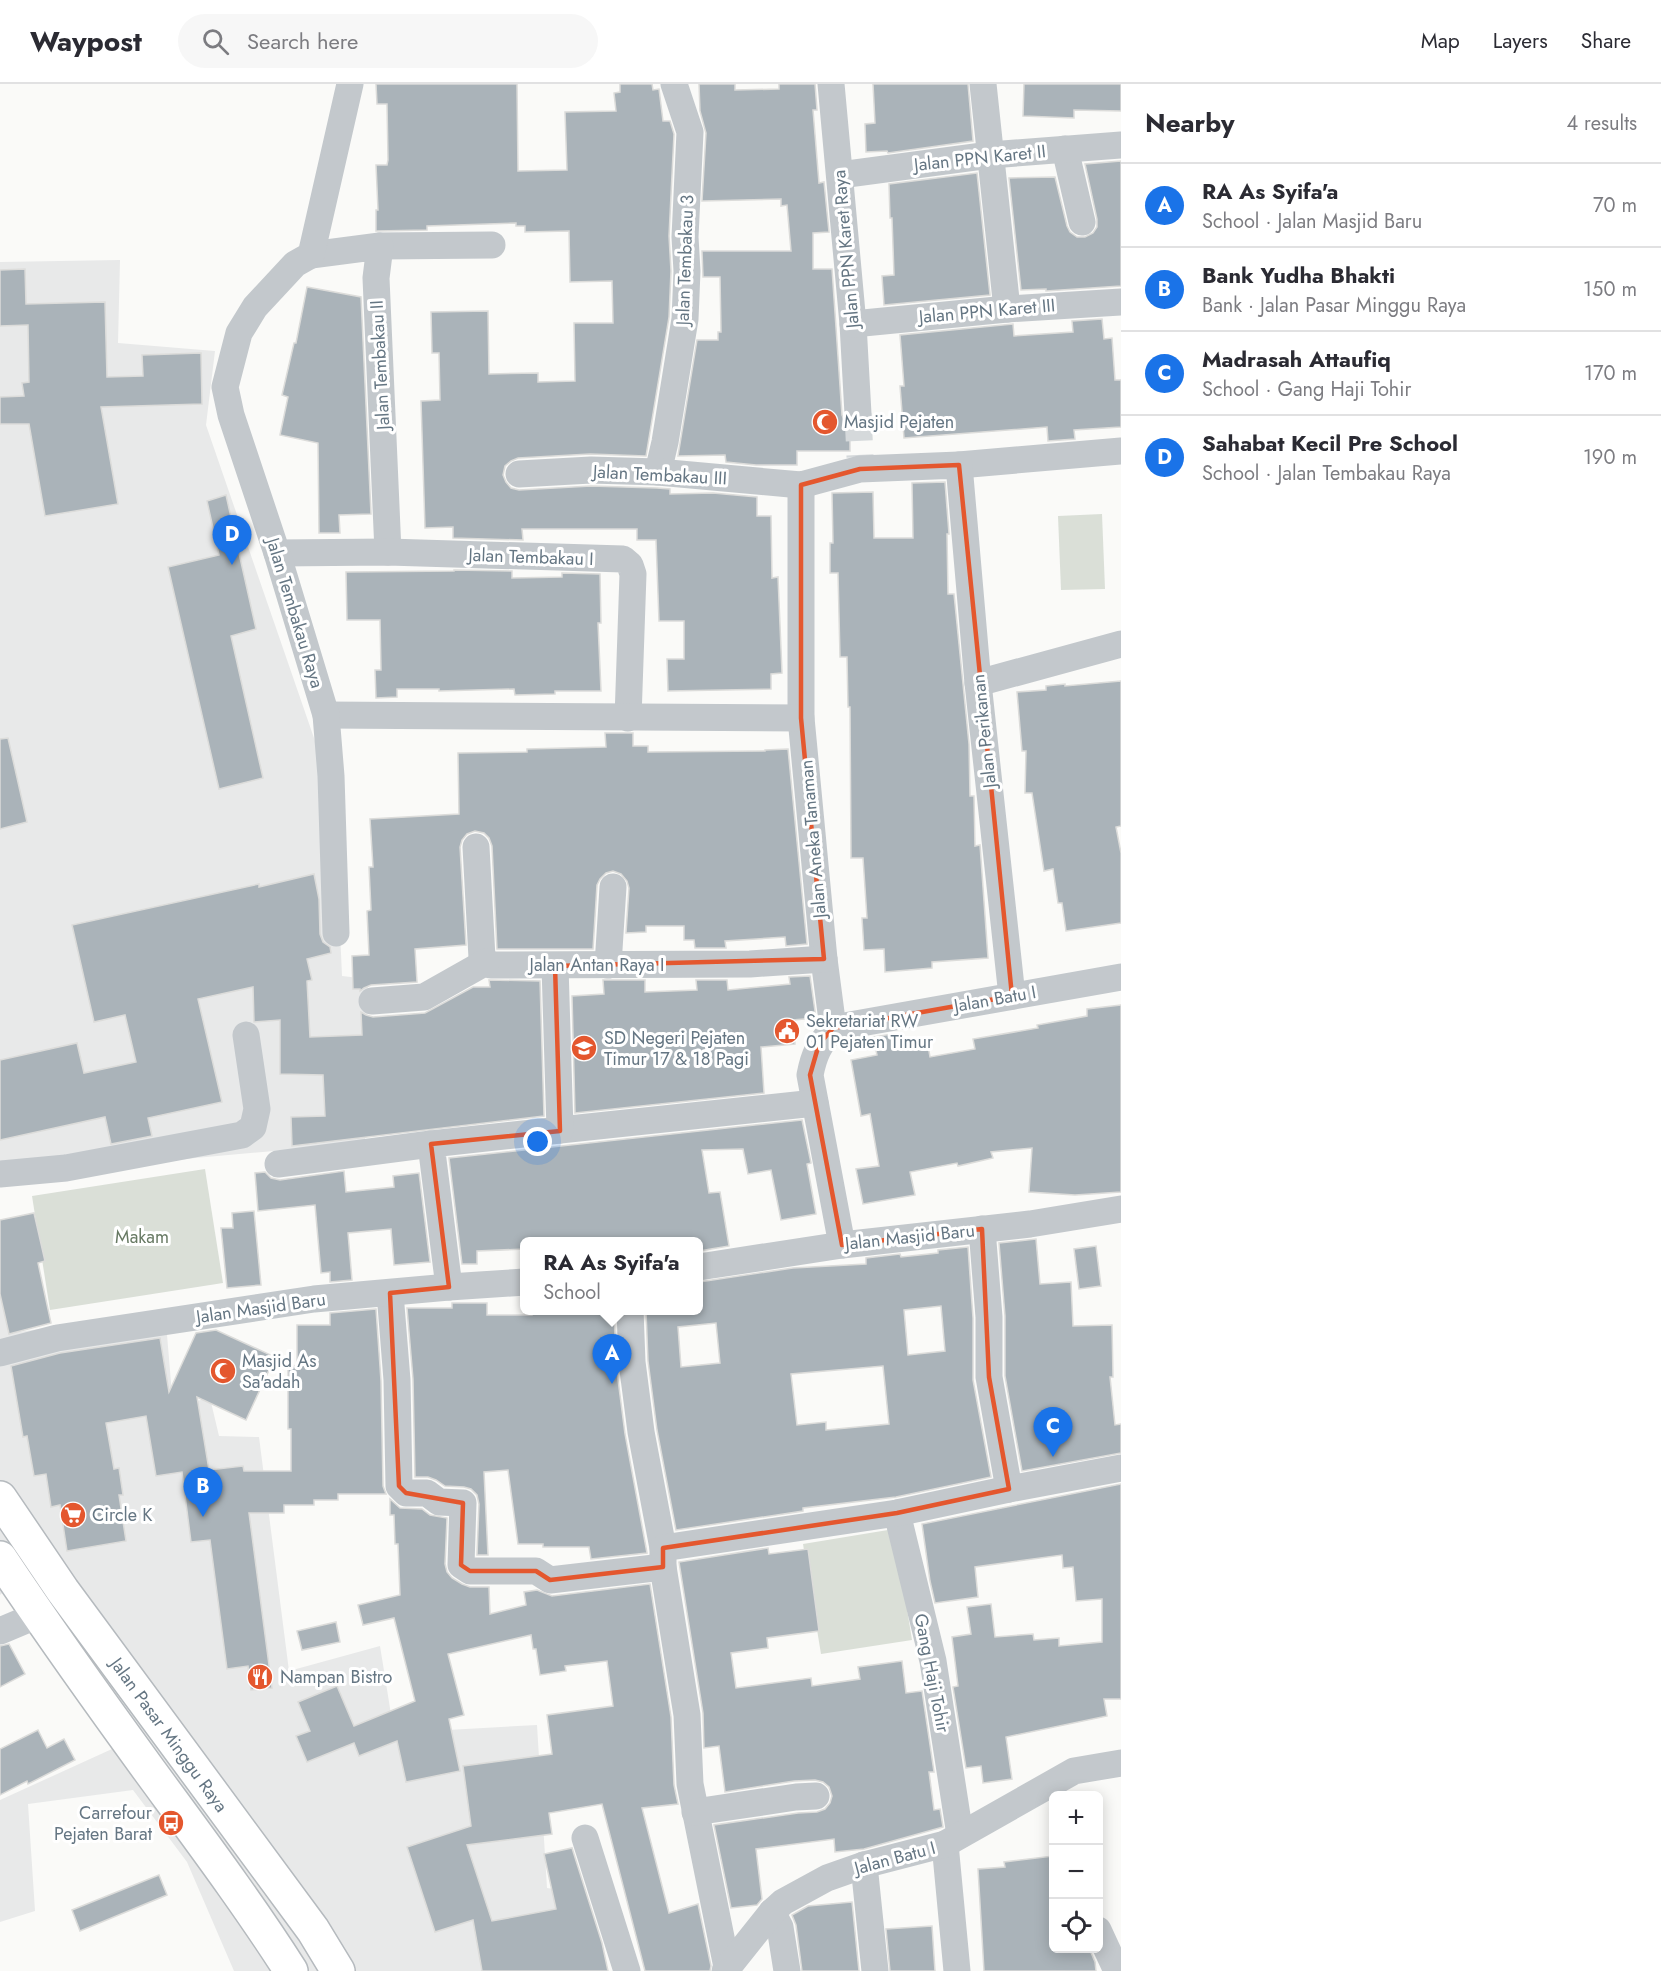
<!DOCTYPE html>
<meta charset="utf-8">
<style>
body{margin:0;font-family:Jost,sans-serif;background:#f7f7f7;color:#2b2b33}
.controls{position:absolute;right:18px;bottom:18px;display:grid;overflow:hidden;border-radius:9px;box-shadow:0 3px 15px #0003}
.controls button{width:54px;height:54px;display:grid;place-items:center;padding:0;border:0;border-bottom:2px solid #e1e1e2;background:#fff;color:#2b2b33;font:30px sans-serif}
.you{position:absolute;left:538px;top:1058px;width:21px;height:21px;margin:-15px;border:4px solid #fff;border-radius:50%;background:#1a73e8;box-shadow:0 0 0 9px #1a73e833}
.badge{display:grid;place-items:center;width:39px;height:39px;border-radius:50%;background:#1a73e8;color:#fff;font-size:20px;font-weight:700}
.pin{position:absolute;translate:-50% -50px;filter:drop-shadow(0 2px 3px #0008)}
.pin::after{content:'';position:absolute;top:32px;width:21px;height:18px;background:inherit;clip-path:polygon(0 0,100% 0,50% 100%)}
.popup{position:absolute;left:520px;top:1153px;width:183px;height:78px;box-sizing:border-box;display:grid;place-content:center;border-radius:9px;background:#fff;filter:drop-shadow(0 2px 4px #0005);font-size:20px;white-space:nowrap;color:#7c7c81}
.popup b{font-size:22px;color:#2b2b33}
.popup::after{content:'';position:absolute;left:50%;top:100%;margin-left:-12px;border:12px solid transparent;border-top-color:#fff}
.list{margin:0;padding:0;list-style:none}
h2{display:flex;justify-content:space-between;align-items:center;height:78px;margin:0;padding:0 24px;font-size:26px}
h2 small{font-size:20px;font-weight:400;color:#7c7c81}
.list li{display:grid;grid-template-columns:39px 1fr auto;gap:18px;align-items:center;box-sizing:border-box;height:84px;padding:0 24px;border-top:2px solid #e1e1e2}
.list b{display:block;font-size:22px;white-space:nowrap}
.list p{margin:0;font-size:20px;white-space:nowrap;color:#7c7c81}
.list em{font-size:20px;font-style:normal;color:#7c7c81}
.icon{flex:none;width:33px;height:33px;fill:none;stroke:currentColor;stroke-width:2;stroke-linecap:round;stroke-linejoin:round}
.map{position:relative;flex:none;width:1121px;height:1887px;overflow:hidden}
header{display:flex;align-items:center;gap:36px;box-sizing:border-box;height:84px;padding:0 30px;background:#fff;border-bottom:2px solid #e1e1e2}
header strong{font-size:28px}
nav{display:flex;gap:33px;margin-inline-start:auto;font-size:21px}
.search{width:420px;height:54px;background:#f7f7f7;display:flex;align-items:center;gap:15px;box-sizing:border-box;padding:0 21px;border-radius:33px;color:#7c7c81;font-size:22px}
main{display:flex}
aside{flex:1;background:#fff}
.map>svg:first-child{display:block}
.built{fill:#e8e9e9}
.green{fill:#dadfd7}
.building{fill:#aab3b9;stroke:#dcdcda;stroke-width:1.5;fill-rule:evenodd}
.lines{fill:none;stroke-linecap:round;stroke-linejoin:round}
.minor-tunnel{stroke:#d5d9db;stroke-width:27;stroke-dasharray:27 14;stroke-linecap:butt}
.major-casing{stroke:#b5babe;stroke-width:36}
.minor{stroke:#c3c8cc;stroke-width:27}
.major{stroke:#fff;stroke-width:33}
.marked{fill:none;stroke:#e4572e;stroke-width:4.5;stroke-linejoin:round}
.labels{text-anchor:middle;stroke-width:6;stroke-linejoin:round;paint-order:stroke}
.street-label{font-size:18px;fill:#657683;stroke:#fff}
.poi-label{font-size:18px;fill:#657683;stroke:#fff;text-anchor:start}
.park-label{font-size:18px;fill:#687a64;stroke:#fff}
</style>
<header>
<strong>Waypost</strong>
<div class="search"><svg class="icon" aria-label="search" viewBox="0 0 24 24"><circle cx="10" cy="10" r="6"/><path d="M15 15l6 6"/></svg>Search here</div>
<nav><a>Map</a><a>Layers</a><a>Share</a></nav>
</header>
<main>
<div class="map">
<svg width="1121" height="1887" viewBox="0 0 1121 1887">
<rect width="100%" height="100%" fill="#fafaf8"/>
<g class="built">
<path d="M120,176l-2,83 97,8 -9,74 128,371 8,180 26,3 -3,164 -170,15 -195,23v-919z"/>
<path d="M0,1207l12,42 153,-22 8,95 37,-8 9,38 40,1 30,234 91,-25 14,87 143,-8 10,163 20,3 8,80h-341l-47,-109 -54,-72 -105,14 7,107 -35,11v-122l112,-51 -103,-162 -9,8z"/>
</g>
<g class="green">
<path d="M1102,430l3,75 -44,1 -3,-74z"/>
<path d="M205,1085l18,114 -173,27 -18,-114z"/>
<path d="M894,1445l18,111 -91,14 -18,-110z"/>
</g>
<g class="building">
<path d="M376,0h141l1,87 49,-1 -2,-58 51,-1 -2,-18 6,-1v-8h32l1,6 6,-1 4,32h7l4,13 -5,102 2,35 -2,46 -23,139 -56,-2 -72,4 -7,3 -6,5 -2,9 3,7 5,6 8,2 72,-4 66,2 13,1v5l43,-1 44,4v19h14l1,62 6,-1 4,96 -11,1v15l-103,2 -1,-32h17v-38h-25l-3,-81h-19v-11h-115l1,11 -70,-2v-11l-28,1 -4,-127 19,-1 -1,-47h-7l-1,-41 57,-1 1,63 49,-1v9l37,-1 -1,-58h39l-1,-42 -42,1 -1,-51 -44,1v-6h-9v-3l-89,3v4l-51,1v-21h2l-2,-45h11l1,-5 -1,-56h-10z"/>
<path d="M699,0h36v6l44,-1v-5h36l2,26h-4l6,73 5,-1 5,50 -16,1v36h19l10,146 3,7 5,5v24h-53v14h-41l-30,-3 -1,-7 -47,1 19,-116h21v-8h3l-1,-55h-17l-1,-26h89l-4,-46 -6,1v-7l-79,2 4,-68 -6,-22z"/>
<path d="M873,0h95l5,57 -85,12 -1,-2 -21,1 -1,-28 10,-1z"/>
<path d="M1024,0h97v27l-47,-1v8l-51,-2z"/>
<path d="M1121,77v125l-75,5v-2l-25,1 -12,-112 46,-1 12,49 3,6 7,5h8l8,-4 4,-6v-8l-12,-55z"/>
<path d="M977,89l13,122 -106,10 -2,-29 12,-1 -2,-57h-2l-1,-34z"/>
<path d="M25,185l1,35 79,-2 2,75 36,-1 -1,-21 59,-2 1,51 -101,3 17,97 -73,12 -16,-92h-29v-27l24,-1 -2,-13 7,-1 -1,-57 -28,1v-56z"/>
<path d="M307,203l54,10 10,217 -32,1 1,18h-21l-1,-90 -38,-8 8,-38 -6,-2 12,-52h2z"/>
<path d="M1102,235l2,20 8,-1 3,42h6v47l-47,3 1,9 -27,2 -1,-14 -143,11 -4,-52h4l-4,-51 113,-11 1,12 59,-4 -1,-11z"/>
<path d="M945,398l4,52h-2l1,60h6l15,150 1,52h4l1,50 5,-1 8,113 -56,4v6l-47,4 -1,-23 -20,1 -2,-32h5l-4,-60h-12l-1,-151h-2l-1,-50h-7l-2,-84h-8v-30h3l-1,-50 41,-1 1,46h39l-1,-55z"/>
<path d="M226,411l30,134 -25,7 32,142 -44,11 -51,-222 51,-12 -12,-54z"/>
<path d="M454,486l58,1v7l50,-1v-4l38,1 1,49h-3l3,68h-46v3l-40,1 -1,-6 -75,2v-2h-42v8l-21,1 -1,-28h6l-1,-50h-33l-1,-48 108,-1z"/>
<path d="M1121,597v145l-5,1 5,26v70l-55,8 -4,-28h-4l-5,-34 -9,2 -12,-78h-7l1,-42h-4l-5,-59 29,-2v-4l19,-2v2z"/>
<path d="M605,649h28v13h15v6l117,-1v-1l23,-1 19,195 -21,2 -1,-9 -60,4 1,7h-31l-1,-8h-10v-14h-38v6l-20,1 3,-45 -2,-7 -6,-7 -8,-3 -7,2 -6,6 -3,6 -4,64h-96l-5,-103 -3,-8 -5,-5 -9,-2 -8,3 -5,6 -2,7 6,98 -51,4 2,33 -46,3 -7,3 -4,3v-2h-7l-1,-33 17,-1 -2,-44 4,-1 -2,-43h4l-3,-48 89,-5 -1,-61 69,-1v-3l79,-2z"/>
<path d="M8,654l19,84 -27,7v-90z"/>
<path d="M314,790l5,25 1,35 3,8 7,5 1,6 -24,6 5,21 -5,1 3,56 52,-2 -1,-23 5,3 7,2 52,-4 48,-26h17l-1,-7 51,1 4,135 -252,30 -1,-29 34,-1 -2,-41 -43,-1v-54l-26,2 -1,-35 -55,12 24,103 -74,16 4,18 -41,8 -6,-27 -105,23v-80l77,-17 7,30 52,-11 -11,-47 -31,7 -22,-97 187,-41v3z"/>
<path d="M810,892l6,42 -23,2 2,24 -34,3 3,46 -189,20 -3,-117 32,-2 -1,-14h42v12l52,-2 -1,-10h31l1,10 62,-6 -1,-7z"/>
<path d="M1121,921v187l-46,3 -46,-3 3,-44 -41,4 2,6 -35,8 -1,-3 -47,9 5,23 -52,9 -7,-35 23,-3 -9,-52 -9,2 -10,-56 26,-5 -4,-18 19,-3 2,12 33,-6 3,17 45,-8 -2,-10 65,-11 -1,-3 50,-9v-7z"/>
<path d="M802,1036l9,43 -4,1 9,50 -35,6 -10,-50 -23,4 -5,-25 -41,1 7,43 11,-1 9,54 -30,5v-9h-174v7l-48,2v13h-15l-13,-106z"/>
<path d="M344,1087l2,21 48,-5 -1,-11 26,-3 11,89 -36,3 -3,-36 -43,4 4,47 -22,2v-10l-9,1 -6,-68 -57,6 -3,-38 10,-1 6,6 9,2z"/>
<path d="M254,1127l7,74 -34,3 -6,-60h12l-1,-15z"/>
<path d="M34,1129l11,48 -7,2 13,60 -42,11 -9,-40v-74z"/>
<path d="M1036,1155l4,45 31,-2 2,44 39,-1 1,52h-3l5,48 6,-1v29l-99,18 -17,-95v-60l-6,-73z"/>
<path d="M1096,1162l5,40 -22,3 -5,-40z"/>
<path d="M968,1163l5,71v62l18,97 -95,20 -93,11v3l-127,19 -19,-100 -9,-69 -2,-50h53v-29l94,-14 73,-4v-6l34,-4 1,3 37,-4v-3zM941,1222l4,45 -37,4 -4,-45zM716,1239l4,40 -39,4 -3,-40zM883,1282l6,58 -63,6v-8l-29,3 -6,-51z"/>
<path d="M452,1219h35v12h45v-4h82l2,53 9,70 22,119 -56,6 -2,-12h-46v-3h-25l-10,-74 -24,2 4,83h-11l2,-51 -2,-9 -6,-6 -7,-2 -19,-1 -9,-6 -8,-3h-13l-2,-98 -6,-71h45z"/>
<path d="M376,1225l5,72 2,105 3,8h-48v6h-24v5h-30v8h-35l23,175 -21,2 -3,-24 -21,3 -17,-129 -19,2 -9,-70 -26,4 -10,-60 -40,7 8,46 5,-1 4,27h-4l7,46 -59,10 -7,-46 -9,2 -5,-33 -12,2 -7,-40 -4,1 -12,-71 49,-13 100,-15 9,54 27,-59 20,-3 59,27 -29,63 -49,-23 12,73 34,-4 1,5h47v-42h-3v-66l9,4v-42h33v-12z"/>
<path d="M1121,1400v215h-17l3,17 -101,21 6,42 -29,4 -2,-17 -15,2 -13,-81 5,-1 -6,-49 19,-3 -4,-27 24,-3 4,33 38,-3 1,6 25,-2v8l43,-4v-43l-26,2 -3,-34 -10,1 -1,-13 -87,12 3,30 -43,6 -5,-22 -8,-57z"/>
<path d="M390,1415l10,9 22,1 8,6 17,3 -2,46 2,8 5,6 10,6 8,3h19l1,27 36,-9 -2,-13 13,-2 15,6 98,-12 21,133 3,68 4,19 -36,4 27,105 29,-9 13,62 -1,5h-65l-43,-167 -53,9 3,21 -85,11 25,76 64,-12 -12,-55 28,-6 30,95 6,28h-126l-9,-51 -38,12 -28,-85 64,-21 -8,-60 89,-12 -5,-39 66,-9 -6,-45 -42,5 1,5 -26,4 -4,-26h-3l-2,-14 -83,19 16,61 -15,4 11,52 -54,11 -9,-41 -38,15 -5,-13 -47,19 -11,-26 14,-5 -12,-29 39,-16 17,40 61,-25 -21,-83 -31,7 -5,-20 42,-10 -2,-51h-3l-1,-29h-4z"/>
<path d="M768,1464l1,6 39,-5 11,82 -52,7 1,10 -37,5 5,35 75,-10 1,8 48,-7 -2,-12 44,-6 4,32 16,-2 12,81h-5l5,38 6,-1 3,18 -79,22 -29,3 -1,-13 -78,10 6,50 -5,6 -26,3 -17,-83 84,-12 19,-1 8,-3 5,-6 2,-7 -3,-9 -6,-5 -8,-2 -21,1 -69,11 -6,-46 -15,2 -1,-35 -24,-151z"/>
<path d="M336,1538l4,20 -38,8 -5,-19z"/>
<path d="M9,1560l16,30 -25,13v-41z"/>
<path d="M38,1646l9,18 17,-9 11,21 -47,24 -1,-3 -27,14v-46z"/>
<path d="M1053,1772v92h36l6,14 1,9h-112l-6,-102 27,-2 -1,-5z"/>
<path d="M159,1791l8,20 -87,36 -8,-21z"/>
<path d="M852,1818l7,69h-57l-6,-46 -4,-10 16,-9z"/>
<path d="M932,1842l3,45h-45l-4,-42z"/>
</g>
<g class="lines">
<path class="minor-tunnel" d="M858,330l2,43"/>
<g class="major-casing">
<g id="major">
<path d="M0,1414l63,93 250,339 25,41"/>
<path d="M0,1474c48,72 98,142 149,212 49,67 98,132 142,201"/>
</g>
</g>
<g class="minor">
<path d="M831,0l22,240 5,90"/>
<path d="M983,0l24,225"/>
<path d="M1065,65l17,73"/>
<path d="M840,91l150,-20 131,-10"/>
<path d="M380,162l112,-1"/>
<path d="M311,171l69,-9 -4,32 12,274"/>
<path d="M853,240l154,-15 114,-7"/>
<path d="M959,381l162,-14"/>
<path d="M658,388l7,-30 20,-123 2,-48 -2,-34 5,-105 -16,-48"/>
<path d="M519,390l72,-4 67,2 143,13 59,-16 99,-4 19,218 34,313"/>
<path d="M801,401v233l23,241 9,69c-14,17 -19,26 -23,47l32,170"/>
<path d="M277,469l111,-1 235,7 7,6 3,9 -5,144"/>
<path d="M978,599l143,-39"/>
<path d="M326,631l475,3"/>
<path d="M476,763l6,111 9,7 259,-1 74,-5"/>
<path d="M336,849l-5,-157 -5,-61 -49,-162 -46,-138 -6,-28 14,-54 16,-26 40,-43 16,-9 39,-171"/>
<path d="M608,881l5,-78"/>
<path d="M372,917l52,-4 62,-35"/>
<path d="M833,944l288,-51"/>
<path d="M560,1046l255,-27"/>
<path d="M278,1080l153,-20"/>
<path d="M0,1090l66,-6 176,-33 11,-8 4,-18 -11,-74"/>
<path d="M982,1145l7,88v60l20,112"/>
<path d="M699,1183l143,-22 188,-21 91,-15"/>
<path d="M449,1203l-18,-143 129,-14 -5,-164"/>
<path d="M390,1209l7,87 2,106 7,7h21l12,9 24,1 -2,62 9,6h66l14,9 113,-13"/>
<path d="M630,1226l2,52 9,70 22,116v19l24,148 3,69 37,183"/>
<path d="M0,1269l57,-15 257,-39 135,-12 76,-5"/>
<path d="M897,1429l36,148 27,174"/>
<path d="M663,1464l234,-35 112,-24 112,-21"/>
<path d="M0,1547l38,-16"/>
<path d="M695,1728l101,-15 20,-1"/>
<path d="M585,1754l42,133"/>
<path d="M945,1760l12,127"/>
<path d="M864,1781l11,106"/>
<path d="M772,1828l8,15 7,44"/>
<path d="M1098,1846l19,41"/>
<path d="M725,1887l47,-59 11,-10 44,-24 37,-13 81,-21 129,-73 47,-8"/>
</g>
<use href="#major" class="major"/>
</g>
<path class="marked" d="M959,381l53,531 -179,32 -14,16 -9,31 32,170 140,-16 7,148 20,112 -112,24 -234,35v19l-113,13 -14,-9h-66l-9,-6 2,-62 -57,-10 -7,-7 -9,-193 59,-6 -18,-143 129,-13 -5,-165 269,-7 -23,-241v-233l59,-16z"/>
<defs>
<g id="mosque-disc" transform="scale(1.35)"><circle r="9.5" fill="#e4572e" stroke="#fff"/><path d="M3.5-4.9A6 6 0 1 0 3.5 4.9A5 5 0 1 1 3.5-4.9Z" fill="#fff"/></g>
<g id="civic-disc" transform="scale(1.35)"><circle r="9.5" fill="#e4572e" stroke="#fff"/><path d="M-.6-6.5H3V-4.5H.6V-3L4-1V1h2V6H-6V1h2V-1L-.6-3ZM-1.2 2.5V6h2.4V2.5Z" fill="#fff"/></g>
<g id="school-disc" transform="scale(1.35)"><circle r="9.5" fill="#e4572e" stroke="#fff"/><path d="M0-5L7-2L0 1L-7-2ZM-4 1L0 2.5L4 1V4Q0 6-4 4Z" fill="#fff"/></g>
<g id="supermarket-disc" transform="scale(1.35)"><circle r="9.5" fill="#e4572e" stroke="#fff"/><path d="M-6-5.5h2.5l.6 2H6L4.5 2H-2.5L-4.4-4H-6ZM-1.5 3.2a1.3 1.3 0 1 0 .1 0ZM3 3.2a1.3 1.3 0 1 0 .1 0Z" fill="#fff"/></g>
<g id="restaurant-disc" transform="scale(1.35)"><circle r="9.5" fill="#e4572e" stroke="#fff"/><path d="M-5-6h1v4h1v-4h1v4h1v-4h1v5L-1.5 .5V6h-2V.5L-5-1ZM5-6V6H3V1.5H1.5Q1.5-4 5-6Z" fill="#fff"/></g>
<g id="bus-disc" transform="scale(1.35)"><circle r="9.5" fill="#e4572e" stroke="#fff"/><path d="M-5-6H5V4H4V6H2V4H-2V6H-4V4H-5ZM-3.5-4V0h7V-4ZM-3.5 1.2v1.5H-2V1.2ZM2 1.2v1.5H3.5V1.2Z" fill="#fff"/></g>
</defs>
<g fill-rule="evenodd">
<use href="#mosque-disc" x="825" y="338"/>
<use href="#civic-disc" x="787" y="947"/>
<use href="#school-disc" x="584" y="964"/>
<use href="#mosque-disc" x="223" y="1287"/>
<use href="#supermarket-disc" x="73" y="1431"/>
<use href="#restaurant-disc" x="260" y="1593"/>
<use href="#bus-disc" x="171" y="1739"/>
</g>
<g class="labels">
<g class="street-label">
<text transform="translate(980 74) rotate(-6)" y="6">Jalan PPN Karet II</text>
<text transform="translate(846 165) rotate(-95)" y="6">Jalan PPN Karet Raya</text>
<text transform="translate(685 176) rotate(-88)" y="6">Jalan Tembakau 3</text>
<text transform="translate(987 227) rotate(-5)" y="6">Jalan PPN Karet III</text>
<text transform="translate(380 281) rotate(-93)" y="6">Jalan Tembakau II</text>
<text transform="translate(660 391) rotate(3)" y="6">Jalan Tembakau III</text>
<text transform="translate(531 473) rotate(2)" y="6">Jalan Tembakau I</text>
<text transform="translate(295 529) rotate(73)" y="6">Jalan Tembakau Raya</text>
<text transform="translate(984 647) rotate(-96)" y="6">Jalan Perikanan</text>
<text transform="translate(813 755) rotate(-95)" y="6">Jalan Aneka Tanaman</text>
<text x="597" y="887">Jalan Antan Raya I</text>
<text transform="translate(995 915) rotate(-10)" y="6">Jalan Batu I</text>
<text transform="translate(910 1153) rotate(-6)" y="6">Jalan Masjid Baru</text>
<text transform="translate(261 1224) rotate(-8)" y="6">Jalan Masjid Baru</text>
<text transform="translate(932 1589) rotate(79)" y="6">Gang Haji Tohir</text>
<text transform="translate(169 1651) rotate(54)" y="6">Jalan Pasar Minggu Raya</text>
<text transform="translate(895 1774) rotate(-15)" y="6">Jalan Batu I</text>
</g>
<g class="poi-label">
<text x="844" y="344">Masjid Pejaten</text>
<text x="806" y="943">Sekretariat RW<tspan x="806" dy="21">01 Pejaten Timur</tspan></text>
<text x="604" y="960">SD Negeri Pejaten<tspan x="604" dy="21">Timur 17 &amp; 18 Pagi</tspan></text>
<text x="242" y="1283">Masjid As<tspan x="242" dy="21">Sa'adah</tspan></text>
<text x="92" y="1437">Circle K</text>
<text x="280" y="1599">Nampan Bistro</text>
<text x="152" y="1735" text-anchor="end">Carrefour<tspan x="152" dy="21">Pejaten Barat</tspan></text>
</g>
<g class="park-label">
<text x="142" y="1159">Makam</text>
</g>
</g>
</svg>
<div class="controls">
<button>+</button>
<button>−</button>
<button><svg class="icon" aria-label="locate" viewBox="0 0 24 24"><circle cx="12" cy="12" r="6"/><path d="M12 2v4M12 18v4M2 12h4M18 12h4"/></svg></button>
</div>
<div class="you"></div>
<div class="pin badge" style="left:612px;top:1300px">A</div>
<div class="popup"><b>RA As Syifa'a</b>School</div>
<div class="pin badge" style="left:203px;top:1433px">B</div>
<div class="pin badge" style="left:1053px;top:1373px">C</div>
<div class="pin badge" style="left:232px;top:481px">D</div>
</div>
<aside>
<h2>Nearby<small>4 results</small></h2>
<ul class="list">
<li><span class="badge">A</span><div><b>RA As Syifa'a</b><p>School · Jalan Masjid Baru</p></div><em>70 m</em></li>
<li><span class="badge">B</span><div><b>Bank Yudha Bhakti</b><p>Bank · Jalan Pasar Minggu Raya</p></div><em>150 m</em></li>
<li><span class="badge">C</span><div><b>Madrasah Attaufiq</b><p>School · Gang Haji Tohir</p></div><em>170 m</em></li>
<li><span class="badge">D</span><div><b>Sahabat Kecil Pre School</b><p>School · Jalan Tembakau Raya</p></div><em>190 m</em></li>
</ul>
</aside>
</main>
